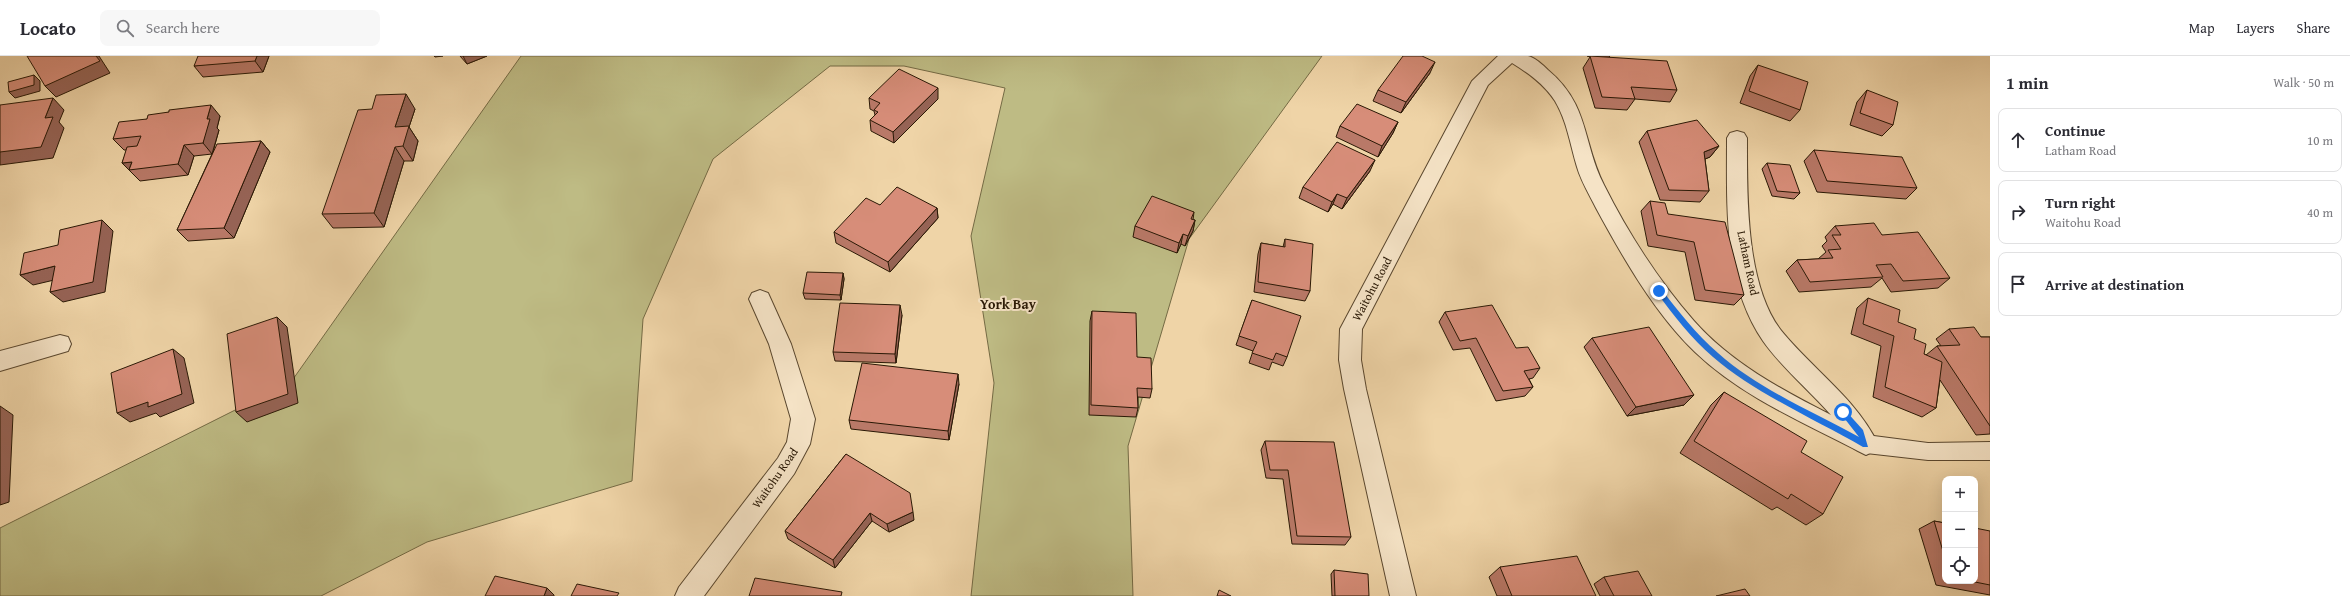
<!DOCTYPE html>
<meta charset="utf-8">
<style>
body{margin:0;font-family:"Gentium Book Plus",serif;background:#f7f7f7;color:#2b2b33}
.controls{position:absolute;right:12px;bottom:12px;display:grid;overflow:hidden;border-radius:8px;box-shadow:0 4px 16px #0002}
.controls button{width:36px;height:36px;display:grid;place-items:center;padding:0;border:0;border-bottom:1px solid #e1e1e2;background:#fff;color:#2b2b33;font:20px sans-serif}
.stop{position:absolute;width:12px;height:12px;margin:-9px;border:3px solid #1a73e8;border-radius:50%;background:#fff}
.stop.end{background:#1a73e8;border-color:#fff;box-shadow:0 1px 4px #0008}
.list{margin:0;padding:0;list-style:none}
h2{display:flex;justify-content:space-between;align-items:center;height:52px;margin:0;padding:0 16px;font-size:17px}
h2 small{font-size:13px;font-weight:400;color:#7c7c81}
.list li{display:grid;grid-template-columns:26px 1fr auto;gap:12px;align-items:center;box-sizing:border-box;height:64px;margin:0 8px 8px;padding:0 8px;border:1px solid #e1e1e2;border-radius:8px}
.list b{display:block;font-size:15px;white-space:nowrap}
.list p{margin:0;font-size:13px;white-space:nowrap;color:#7c7c81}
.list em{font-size:13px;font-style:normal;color:#7c7c81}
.icon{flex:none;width:22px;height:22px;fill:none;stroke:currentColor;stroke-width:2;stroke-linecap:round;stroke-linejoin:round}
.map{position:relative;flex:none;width:1990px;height:540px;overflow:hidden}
header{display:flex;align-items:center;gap:24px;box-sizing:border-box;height:56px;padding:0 20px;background:#fff;border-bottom:1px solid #e1e1e2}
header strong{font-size:19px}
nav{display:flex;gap:22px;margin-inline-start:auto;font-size:14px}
.search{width:280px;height:36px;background:#f7f7f7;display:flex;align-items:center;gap:10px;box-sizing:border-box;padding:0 14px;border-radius:8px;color:#7c7c81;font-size:15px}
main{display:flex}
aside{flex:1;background:#fff}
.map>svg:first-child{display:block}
.green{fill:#bebb84;stroke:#746a44}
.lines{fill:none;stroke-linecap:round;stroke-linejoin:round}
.service-casing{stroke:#5a472e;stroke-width:2}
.minor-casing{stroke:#5a472e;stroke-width:2}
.service{fill:#f5e3c6;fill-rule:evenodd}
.minor{fill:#f5e3c6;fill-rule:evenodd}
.wall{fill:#b97968;stroke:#291805}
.shaded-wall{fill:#966355;stroke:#291805}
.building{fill:#d78d79;stroke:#291805}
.route{fill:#1a73e8}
.labels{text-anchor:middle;stroke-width:4;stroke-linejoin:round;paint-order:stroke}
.street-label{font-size:12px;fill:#291805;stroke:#f5e3c6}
.quarter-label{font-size:14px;font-weight:bold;fill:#291805;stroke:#f5e3c6}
</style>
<header>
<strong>Locato</strong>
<div class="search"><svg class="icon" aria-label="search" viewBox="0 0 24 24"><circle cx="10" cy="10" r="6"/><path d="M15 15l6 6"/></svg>Search here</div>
<nav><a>Map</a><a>Layers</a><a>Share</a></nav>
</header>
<main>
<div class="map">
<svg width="1990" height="540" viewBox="0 0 1990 540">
<rect width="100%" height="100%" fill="#efd4a7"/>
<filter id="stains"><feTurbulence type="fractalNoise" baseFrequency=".005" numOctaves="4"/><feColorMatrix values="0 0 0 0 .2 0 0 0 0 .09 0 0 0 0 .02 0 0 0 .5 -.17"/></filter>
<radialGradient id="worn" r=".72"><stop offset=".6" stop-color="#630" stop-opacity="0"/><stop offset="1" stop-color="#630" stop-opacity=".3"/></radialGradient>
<path class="green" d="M521,0h801l-133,183 -61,207 5,150h-162l23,-213 -23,-147 34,-148 -101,-22h-74l-117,93 -70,160 -11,162 -205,61 -106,54h-321v-68l291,-146z"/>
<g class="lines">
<g class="service-casing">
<path id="service" d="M1866,379l62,8 62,-1v18h-62l-62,-7 -7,-3 -3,-6 3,-6z"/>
</g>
<g class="minor-casing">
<g id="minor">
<path d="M1498,0c9,0 21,0 30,0 6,1 15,9 20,14 42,35 34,72 56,115 24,48 55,96 90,136 37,42 88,69 137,94 -22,-25 -49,-47 -68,-74 -40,-58 -36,-136 -36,-203l3,-5 7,-2 7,2 3,5c0,57 -2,151 37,196 31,37 73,66 94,110l-4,7 -8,4 -8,-4c-56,-29 -117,-55 -163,-99 -40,-38 -73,-96 -99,-144 -7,-14 -15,-27 -19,-41 -7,-23 -10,-46 -22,-66 -11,-17 -27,-28 -43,-38l-24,22 -126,244 -1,31 5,29 50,207h-26l-46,-207 -5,-29 1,-31 132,-248z"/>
<path d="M760,234l8,3 23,51 24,75 -5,25 -16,30 -90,122h-29l4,-9 99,-129 9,-16 4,-23 -22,-75 -20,-45 3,-6z"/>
<path d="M60,279l8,2 3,7 -3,7 -68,20v-20z"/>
</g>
</g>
<use href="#service" class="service"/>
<use href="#minor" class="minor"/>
</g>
<g class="wall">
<path d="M269,0l-6,16 -60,5 -9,-11z"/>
<path d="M460,0h27l-20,8z"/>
<path d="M1587,0h23l-1,1 68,33 -7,12 -35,-3 -8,11 -32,-2 -12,-40 7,-11z"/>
<path d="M1758,9l42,45 -10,11 -50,-18 10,-27z"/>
<path d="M1430,17l-29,40 -28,-12 5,-11z"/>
<path d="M1867,34l26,35 -11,11 -32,-11 7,-23z"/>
<path d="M869,42l69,1 -44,44 -23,-12 -1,-11 5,-5 -1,-4 -4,-2z"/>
<path d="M415,53l-6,18 9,14 -5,20h-9l-20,66 -51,1 -11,-14z"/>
<path d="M169,56l51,4 -3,12 2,2 -6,22 48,-11 9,11 -36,86 -46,3 -11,-11 35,-76 -18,2 -6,19 -48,6 -18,-18 5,-13h-3l-11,-11 34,-20z"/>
<path d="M1398,66l-5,11 -15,24 -42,-20 4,-11z"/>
<path d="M1647,75l72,15 -9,11 -5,2 4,32 -9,11 -40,-2 -21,-58z"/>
<path d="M1814,94l103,38 -11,11 -89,-7 -13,-31z"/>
<path d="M1767,107l33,30 -6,6 -22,-3 -10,-27z"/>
<path d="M1370,115l-28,38 -9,-5 -5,8 -29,-14 4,-11z"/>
<path d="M1650,145l18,13 76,81 -10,10 -39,-5 -10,-48 -37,-6 -7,-35z"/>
<path d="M880,149l57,3 1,10 -48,54 -54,-29 -2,-11z"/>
<path d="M1194,156l-1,8h2l-2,11 -8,15 -4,-2 -4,9 -44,-16 2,-11z"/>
<path d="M1835,170l47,9 68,43 -12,10 -47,4 -9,-14 -11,9 -72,5 -13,-21 11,-11 21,-1 8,-7 -4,-6 5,-5 -2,-4z"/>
<path d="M1285,183l25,52 -5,10 -51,-9 4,-38 3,-11 22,4z"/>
<path d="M843,217l1,6 -3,21 -36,-1 -2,-6z"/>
<path d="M1868,242l30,24 16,17 10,15 2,1 11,-9h4l-5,-7 13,-10 32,8h9v97l-14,1 -36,-55 -4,28 -14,9 -49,-20 8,-51 -30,-12 6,-26z"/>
<path d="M1252,244l35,57 -4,9 -11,-4 -3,8 -20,-7 4,-12 -17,-6z"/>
<path d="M1092,255l45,46 15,32 -2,9 -12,-1v11l-2,9 -47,-2 1,-94z"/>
<path d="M1445,256l71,36 24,20 -7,10 -4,1 4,8 -8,9 -29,5 -26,-53 -17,2 -14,-28z"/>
<path d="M902,259l-6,48 -61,-2 -2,-9z"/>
<path d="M1592,282l92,67 -57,11 -43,-69z"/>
<path d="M959,328l-10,56 -98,-11 -2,-9z"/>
<path d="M1724,336l77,60 22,62 -17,11 -29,-18 -5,3 -92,-57 31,-48z"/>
<path d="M1265,385l86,96 -6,8 -53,-1 -9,-65 -17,-1 -5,-28z"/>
<path d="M846,398l68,66 -25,12 -17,-11 -37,47 -47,-29 -3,-8z"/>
<path d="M1934,465l11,2v58h30l15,-50v64l-54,-10 -17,-56z"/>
<path d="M1500,511l96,29h-99l-8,-19z"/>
<path d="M1334,514l35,26h-37l-1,-22z"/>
<path d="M1604,521l48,19h-52l-6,-12z"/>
</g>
<g class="shaded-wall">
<path d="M96,0h3l11,17 -54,24 -11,-11z"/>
<path d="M257,0h12l-6,16 -8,-11z"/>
<path d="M434,0h9l-8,1z"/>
<path d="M463,0h24l-20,8z"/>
<path d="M1435,6l-5,11 -29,40 5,-11z"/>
<path d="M34,19l6,6v10l-25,7 -6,-6z"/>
<path d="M938,32v11l-44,44 -1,-11z"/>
<path d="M406,38l9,15 -6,18 9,14 -5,20 -10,-15 -8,-19z"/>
<path d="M53,42l11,12 -5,12 5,6 -11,30 -53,7v-13l45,-34z"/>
<path d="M211,49l9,11 -3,12 2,2 -7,24 -9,-11 4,-24z"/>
<path d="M1398,66l-5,11 -15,24 4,-11z"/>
<path d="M261,85l9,11 -36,86 -10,-10z"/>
<path d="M184,89l10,11 -6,19 -10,-11z"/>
<path d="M1719,90l-9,11 -15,6 9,-11z"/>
<path d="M395,91l9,14 -20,66 -10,-14z"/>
<path d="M1375,104l-5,11 -28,38 5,-11z"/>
<path d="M132,106l-3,8 4,4 -11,-11z"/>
<path d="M1337,138l-4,10 -5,8 4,-10z"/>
<path d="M937,152l1,10 -48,54 -2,-10z"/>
<path d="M102,164l11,11 -8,61 -42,10 -13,-10z"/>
<path d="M1195,164l-2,11 -8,15 3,-10z"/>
<path d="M1183,178l-2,10 -4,9 2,-10z"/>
<path d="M55,210l12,11 -34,8 -13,-10z"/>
<path d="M843,217l1,6 -3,21 -1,-5z"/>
<path d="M900,249l2,10 -6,48 -1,-9z"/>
<path d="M277,261l10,10 11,76 -51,19 -11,-10z"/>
<path d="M173,293l11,9 10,45 -34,14 -4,-4 -26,9 -13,-9z"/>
<path d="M958,318l1,10 -10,56 -1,-9z"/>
<path d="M1694,339l-10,10 -57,11 9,-9z"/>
<path d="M0,350l13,9 -4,87 -9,3z"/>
<path d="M913,456l1,8 -25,12 -2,-8z"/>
<path d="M870,457l2,8 -37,47 -2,-8z"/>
<path d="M547,532l7,7v1h-10z"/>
</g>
<g class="building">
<path d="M27,0h69l4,5 -55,25z"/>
<path d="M198,0h59l-2,5 -61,5z"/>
<path d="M1403,0h19l13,6 -29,40 -28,-12z"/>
<path d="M1590,0l77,5 10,29 -46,-3 4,12 -33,-2z"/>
<path d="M1758,9l50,17 -8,28 -51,-19z"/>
<path d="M899,13l39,19 -45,44 -23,-12 8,-8 -4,-2 6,-7 -11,-5z"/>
<path d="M34,19v10l-25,7 -1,-10z"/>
<path d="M1867,34l31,12 -5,23 -33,-12z"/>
<path d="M406,38l-11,33 14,-1 -6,20 -8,1 -21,66 -52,1 36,-104 14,-1 4,-14z"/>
<path d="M53,42l-8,20 8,-1 -12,30 -41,5v-47z"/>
<path d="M1357,48l41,18 -16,24 -42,-20z"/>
<path d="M211,49l-4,14h3l-7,24 -19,2 -6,19 -49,6 3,-8 -10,1 5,-16 10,-1 4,-10 -28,3 6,-17 28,-3 1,-4 21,-3v-2z"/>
<path d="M1697,64l22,26 -15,6 5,39 -40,-1 -22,-59z"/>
<path d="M261,85l-37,87 -47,2 40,-86z"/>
<path d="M1337,86l38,18 -28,38 -10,-4 -5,8 -29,-15z"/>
<path d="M1814,94l88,7 15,31 -90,-7z"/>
<path d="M1767,107l23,2 10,28 -23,-2z"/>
<path d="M897,131l40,21 -49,54 -54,-30 32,-34 14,7z"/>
<path d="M1152,140l42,16 -3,7 4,1 -7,16 -5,-2 -4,9 -44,-17z"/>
<path d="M1650,145l15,2 3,11 57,8 19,73 -39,-5 -11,-48 -37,-7z"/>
<path d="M102,164l-9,62 -43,10 5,-26 -35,9 4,-22 34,-8 2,-15z"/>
<path d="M1874,167l8,12 36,-3 32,46 -47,3 -12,-17 -15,1 7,12 -73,5 -13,-22 36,-2 -5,-8 13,-1 -9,-14h9l-6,-9z"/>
<path d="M1285,183l28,5 -3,47 -52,-9 3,-39 24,4z"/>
<path d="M807,216l36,1 -3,22 -37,-2z"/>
<path d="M1868,242l32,12 -2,12 18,7 -2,10 12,5 -2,10 18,8 -6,46 -51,-21 9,-51 -31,-12z"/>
<path d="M1252,244l49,16 -14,41 -11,-4 -3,7 -21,-7 5,-11 -18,-6z"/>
<path d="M840,247l60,2 -5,49 -62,-2z"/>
<path d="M1492,249l24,43 12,-1 12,21 -16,3 9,16 -30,4 -27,-53 -16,3 -15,-29z"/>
<path d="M1092,255l44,2 1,44 14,1 1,31 -15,-1 1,20 -47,-3z"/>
<path d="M277,261l11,77 -52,18 -9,-78z"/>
<path d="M1649,271l45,68 -58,12 -44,-69z"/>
<path d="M1974,271l7,10h9v89l-53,-80 23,-1 -11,-16z"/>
<path d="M173,293l9,45 -34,13v-5l-31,11 -6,-40z"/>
<path d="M862,307l96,11 -10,57 -99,-11z"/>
<path d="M1724,336l83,49 -6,11 42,25 -20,37 -32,-20 -3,5 -94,-58z"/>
<path d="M1265,385l69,1 17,95 -54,-1 -9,-66h-18z"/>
<path d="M846,398l64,39 3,19 -26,12 -17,-11 -37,47 -48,-29z"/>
<path d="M1934,465l11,2v35z"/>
<path d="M1975,472l15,3v54l-20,-4h5z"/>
<path d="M1577,500l19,40h-84l-12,-29z"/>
<path d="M1334,514l34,4 1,22h-34z"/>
<path d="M1638,515l14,25h-38l-10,-19z"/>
<path d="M495,520l52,12 -3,8h-59z"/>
<path d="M755,522l87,14 -1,4h-92z"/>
<path d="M577,528l42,9 -2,3h-46z"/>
<path d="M1745,533l5,7h-34z"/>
<path d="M1219,534l12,6h-14z"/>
</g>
<path class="route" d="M1657,233h4c18,23 35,45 57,64 39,35 95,59 141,84l-18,-23v-4h4l18,20 5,17h-5c-47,-27 -110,-55 -150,-90 -22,-19 -39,-41 -56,-64z"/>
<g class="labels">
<g class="street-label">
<text transform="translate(1748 207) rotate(78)" y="4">Latham Road</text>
<text transform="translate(1372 233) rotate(-62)" y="4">Waitohu Road</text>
<text transform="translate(775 422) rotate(-55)" y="4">Waitohu Road</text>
</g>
<g class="quarter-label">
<text x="1008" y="253">York Bay</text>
</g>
</g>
<rect width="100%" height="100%" filter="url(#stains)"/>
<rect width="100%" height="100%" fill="url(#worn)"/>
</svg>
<div class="controls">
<button>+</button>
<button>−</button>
<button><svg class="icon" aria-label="locate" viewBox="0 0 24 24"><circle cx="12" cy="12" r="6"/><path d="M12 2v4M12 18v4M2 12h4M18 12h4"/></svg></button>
</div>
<div class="stop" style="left:1843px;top:356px"></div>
<div class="stop end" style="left:1659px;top:235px"></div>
</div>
<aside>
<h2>1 min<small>Walk · 50 m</small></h2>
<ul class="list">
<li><svg class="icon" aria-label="ahead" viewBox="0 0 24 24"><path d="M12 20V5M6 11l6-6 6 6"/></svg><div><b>Continue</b><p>Latham Road</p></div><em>10 m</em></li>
<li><svg class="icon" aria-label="right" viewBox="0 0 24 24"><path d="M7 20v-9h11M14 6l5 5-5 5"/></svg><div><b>Turn right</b><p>Waitohu Road</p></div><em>40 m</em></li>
<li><svg class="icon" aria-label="arrive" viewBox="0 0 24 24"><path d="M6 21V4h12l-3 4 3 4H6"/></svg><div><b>Arrive at destination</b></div></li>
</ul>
</aside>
</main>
